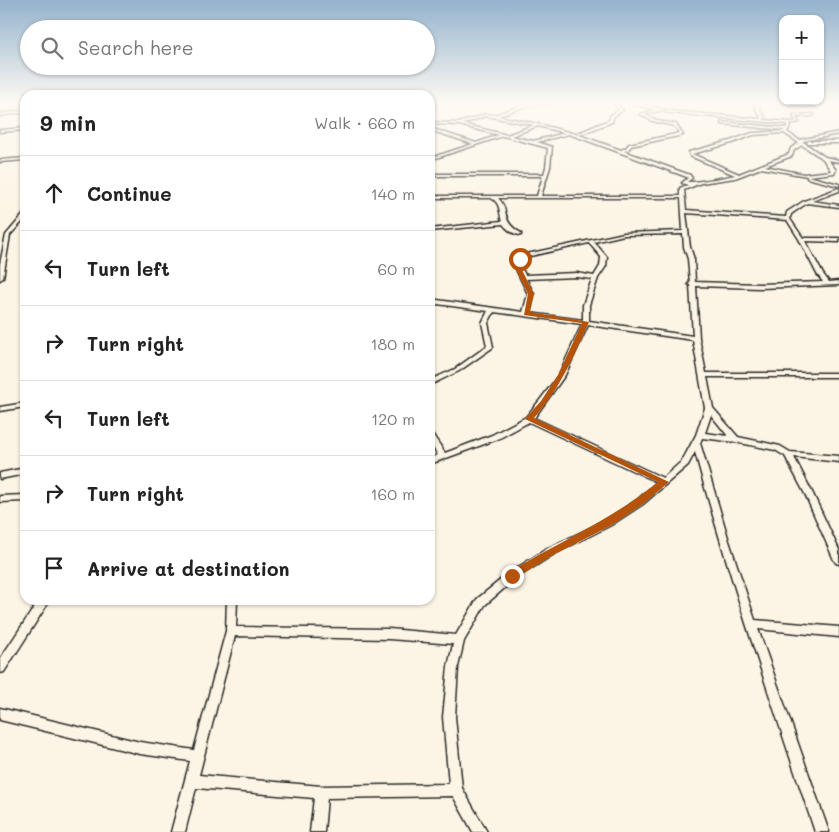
<!DOCTYPE html>
<meta charset="utf-8">
<style>
body{margin:0;font-family:Mali,sans-serif;background:#f2f2f2;color:#222}
.controls{position:absolute;right:15px;top:15px;display:grid;overflow:hidden;border-radius:10px;box-shadow:0 1px 4px #0004}
.controls button{width:45px;height:45px;display:grid;place-items:center;padding:0;border:0;border-bottom:1px solid #e0e0e0;background:#fff;color:#222;font:25px sans-serif}
.stop{position:absolute;width:15px;height:15px;margin:-11px;border:4px solid #b45309;border-radius:50%;background:#fff}
.stop.end{background:#b45309;border-color:#fff;box-shadow:0 1px 5px #0008}
.list{margin:0;padding:0;list-style:none}
h2{display:flex;justify-content:space-between;align-items:center;height:65px;margin:0;padding:0 20px;font-size:21px}
h2 small{font-size:16px;font-weight:400;color:#767676}
.list li{display:grid;grid-template-columns:32px 1fr auto;gap:15px;align-items:center;box-sizing:border-box;height:75px;padding:0 20px;border-top:1px solid #e0e0e0}
.list b{display:block;font-size:19px;white-space:nowrap}
.list em{font-size:16px;font-style:normal;color:#767676}
.icon{flex:none;width:28px;height:28px;fill:none;stroke:currentColor;stroke-width:2;stroke-linecap:round;stroke-linejoin:round}
.map{position:relative;flex:none;width:839px;height:832px;overflow:hidden}
.search{position:absolute;background:#fff;box-shadow:0 1px 4px #0004;left:20px;top:20px;width:415px;height:55px;display:flex;align-items:center;gap:12px;box-sizing:border-box;padding:0 18px;border-radius:28px;color:#767676;font-size:19px}
.panel{position:absolute;background:#fff;box-shadow:0 1px 4px #0004;left:20px;top:90px;width:415px;height:515px;border-radius:15px}
.map>svg:first-child{display:block}
.lines{fill:none;stroke-linecap:round;stroke-linejoin:round}
.minor-casing{stroke:#2b2b2b;stroke-width:3}
.minor{fill:#fcf5e5;fill-rule:evenodd}
.route{fill:#b45309}
</style>
<div class="map">
<svg width="839" height="832" viewBox="0 0 839 832">
<rect width="100%" height="100%" fill="#fcf5e5"/>
<filter id="ink" filterUnits="userSpaceOnUse"><feTurbulence type="fractalNoise" baseFrequency=".02" numOctaves="2"/><feDisplacementMap in="SourceGraphic" scale="10" xChannelSelector="R" yChannelSelector="G"/><feConvolveMatrix kernelMatrix="1 2 1 2 8 2 1 2 1" color-interpolation-filters="sRGB"/></filter>
<g filter="url(#ink)">
<g class="lines">
<g class="minor-casing">
<g id="minor">
<path d="M548,102h12l-40,6 -22,8 40,8 38,10 33,-14 2,-5 8,-5 -4,-5 4,-3h3l-4,4 5,4 -9,6 -2,6 -33,13 42,15 5,-2 3,-4 51,-11 -6,-7 -22,-5 -12,-7 16,-4 -33,-8h7l40,9 91,8v-2l-5,-7 -1,-8h4l1,8 5,7 -1,3 26,2 6,-1 -3,-6 21,-1 -1,2 -17,1 3,5 -8,2 -4,8 12,8 40,-8v2l-36,7v1l22,15 14,3v2l-11,-2 8,10 -2,3 -26,3 31,8v2l-32,-8v-2l-46,-8 -26,10 -34,5 -17,7 2,20 100,7 1,-5 17,-11 35,-13v3l-27,10 27,4v2l-32,-4 -16,11 -1,5 13,19h36v4l-34,-1 18,33 6,8 10,-1v4l-79,3 -64,-2 3,52 7,35h133v4h-132l6,31 25,29 42,9 10,6 49,4v6l-45,-5 19,37 26,56v14l-3,-1 -2,-3 -29,-66 -20,-38 -10,-6 -40,-8 -33,-4 -2,5 29,98 26,79 84,7v10l-81,-8 71,203h-14c-42,-126 -85,-251 -120,-380l-7,13 -45,39 -32,21 -57,29 -39,25 -30,26 -21,36 -6,26 -3,50 7,71 25,44h-14l-20,-36 -126,2 -3,34h-14l4,-34 -118,-10 -11,44h-14l19,-71 -50,-7 -140,-34v-12l140,34 54,8 32,-119 1,-31h10l-1,27 153,2 67,6 21,-36 32,-26 39,-25 57,-27 32,-21 20,-18 -128,-60 -31,17 -68,25v-6l8,-3 -8,-12v-8h3l12,18 47,-18 34,-18 14,-17 19,-25 23,-51 -88,-12 -6,11 5,24 -1,1 -33,23 -29,14v-5l25,-11 32,-23 -5,-23 6,-12 -58,-8v-4l93,13 5,-18 -14,-29 8,-10 102,-22 59,-2 -2,-33h-183c13,13 1,22 23,35v2c-7,0 -14,-6 -18,-11l-73,7v-2l72,-8c-3,-9 -1,-18 -11,-23h-61v-2h107l6,-20h-113v-2h114l2,-7 2,-19 -45,-12 -73,24v-2l43,-14 -43,-14v-2l46,15 23,-8 -40,-10 -29,-1v-2l29,1 27,-9 8,1 28,-10zM660,111l10,2 118,11 -2,4 -65,-6 1,2 62,6v1l-32,2 -22,8 -41,11 1,4 45,19c-8,2 -41,8 -48,7l5,-4 -2,-3 -66,-24 4,-1 3,-4 52,-11 -7,-11 -18,-3 -14,-7zM486,116l48,9 -27,10 -44,-11zM538,126l27,7 -32,8 -22,-5zM784,133l15,10 -8,5 -2,6 -50,20 -47,-20 40,-11 21,-8zM569,134l118,43 1,1 -6,5 6,2 -8,3v8h-139l9,-29 2,-20 -15,-5zM802,145l21,14 8,12 -27,3 -39,-8 27,-10 2,-6zM686,213l101,7 12,19 18,35 6,8 -63,2 -65,-2 -1,-23 -4,-12zM683,234l1,13 4,12 2,24 -2,1 2,1 3,51 -104,-15v-16l9,-27 8,-12 1,-9 -13,-15 30,-7zM589,243l12,14 -1,9 -6,10 -17,-3 -52,2 -5,-10 6,-8zM577,277l15,2 -9,26v15l-54,-7 5,-19 -8,-15zM588,325l105,15 12,68 -9,27 -14,26 -19,17 -129,-60 31,-43zM711,415l17,21 -23,-3zM235,636l154,3 64,5 -5,23 -5,50 6,67 -128,2 -122,-11z"/>
<path d="M17,111l8,1v2l-8,-1 -17,3v-2z"/>
<path d="M25,128v2l-25,2v-2z"/>
<path d="M807,141h32v2h-31z"/>
<path d="M25,158v2l-25,2v-2z"/>
<path d="M23,215h2v4l-15,16 -7,43 -3,2v-16l6,-29z"/>
<path d="M25,403v4l-25,4v-4z"/>
<path d="M25,468v6l-25,5v-6z"/>
<path d="M25,495v6l-25,1v-6z"/>
<path d="M39,600h11l-46,72 -4,1v-14z"/>
</g>
</g>
<use href="#minor" class="minor"/>
</g>
</g>
<linearGradient id="sky" x2="0" y2="1"><stop stop-color="#93b2cd"/><stop offset="0.47" stop-color="#fefaf3"/><stop offset="1" stop-color="#fefaf3" stop-opacity="0"/></linearGradient>
<rect width="839" height="219" fill="url(#sky)"/>
<path class="route" d="M518,258l5,1 -3,7 14,28 -4,18 59,10c-16,36 -29,66 -55,96l135,64 -26,22 -31,21 -57,29 -43,26 -6,-4 2,-3c50,-31 104,-53 150,-91l-133,-63 16,-18 17,-26 24,-52 -58,-8 4,-21 -14,-28z"/>
</svg>
<div class="controls">
<button>+</button>
<button>−</button>
</div>
<div class="stop" style="left:520px;top:259px"></div>
<div class="stop end" style="left:512px;top:576px"></div>
<div class="search"><svg class="icon" aria-label="search" viewBox="0 0 24 24"><circle cx="10" cy="10" r="6"/><path d="M15 15l6 6"/></svg>Search here</div>
<section class="panel">
<h2>9 min<small>Walk · 660 m</small></h2>
<ul class="list">
<li><svg class="icon" aria-label="ahead" viewBox="0 0 24 24"><path d="M12 20V5M6 11l6-6 6 6"/></svg><div><b>Continue</b></div><em>140 m</em></li>
<li><svg class="icon" aria-label="left" viewBox="0 0 24 24"><path d="M17 20v-9H6M10 6l-5 5 5 5"/></svg><div><b>Turn left</b></div><em>60 m</em></li>
<li><svg class="icon" aria-label="right" viewBox="0 0 24 24"><path d="M7 20v-9h11M14 6l5 5-5 5"/></svg><div><b>Turn right</b></div><em>180 m</em></li>
<li><svg class="icon" aria-label="left" viewBox="0 0 24 24"><path d="M17 20v-9H6M10 6l-5 5 5 5"/></svg><div><b>Turn left</b></div><em>120 m</em></li>
<li><svg class="icon" aria-label="right" viewBox="0 0 24 24"><path d="M7 20v-9h11M14 6l5 5-5 5"/></svg><div><b>Turn right</b></div><em>160 m</em></li>
<li><svg class="icon" aria-label="arrive" viewBox="0 0 24 24"><path d="M6 21V4h12l-3 4 3 4H6"/></svg><div><b>Arrive at destination</b></div></li>
</ul>
</section>
</div>
